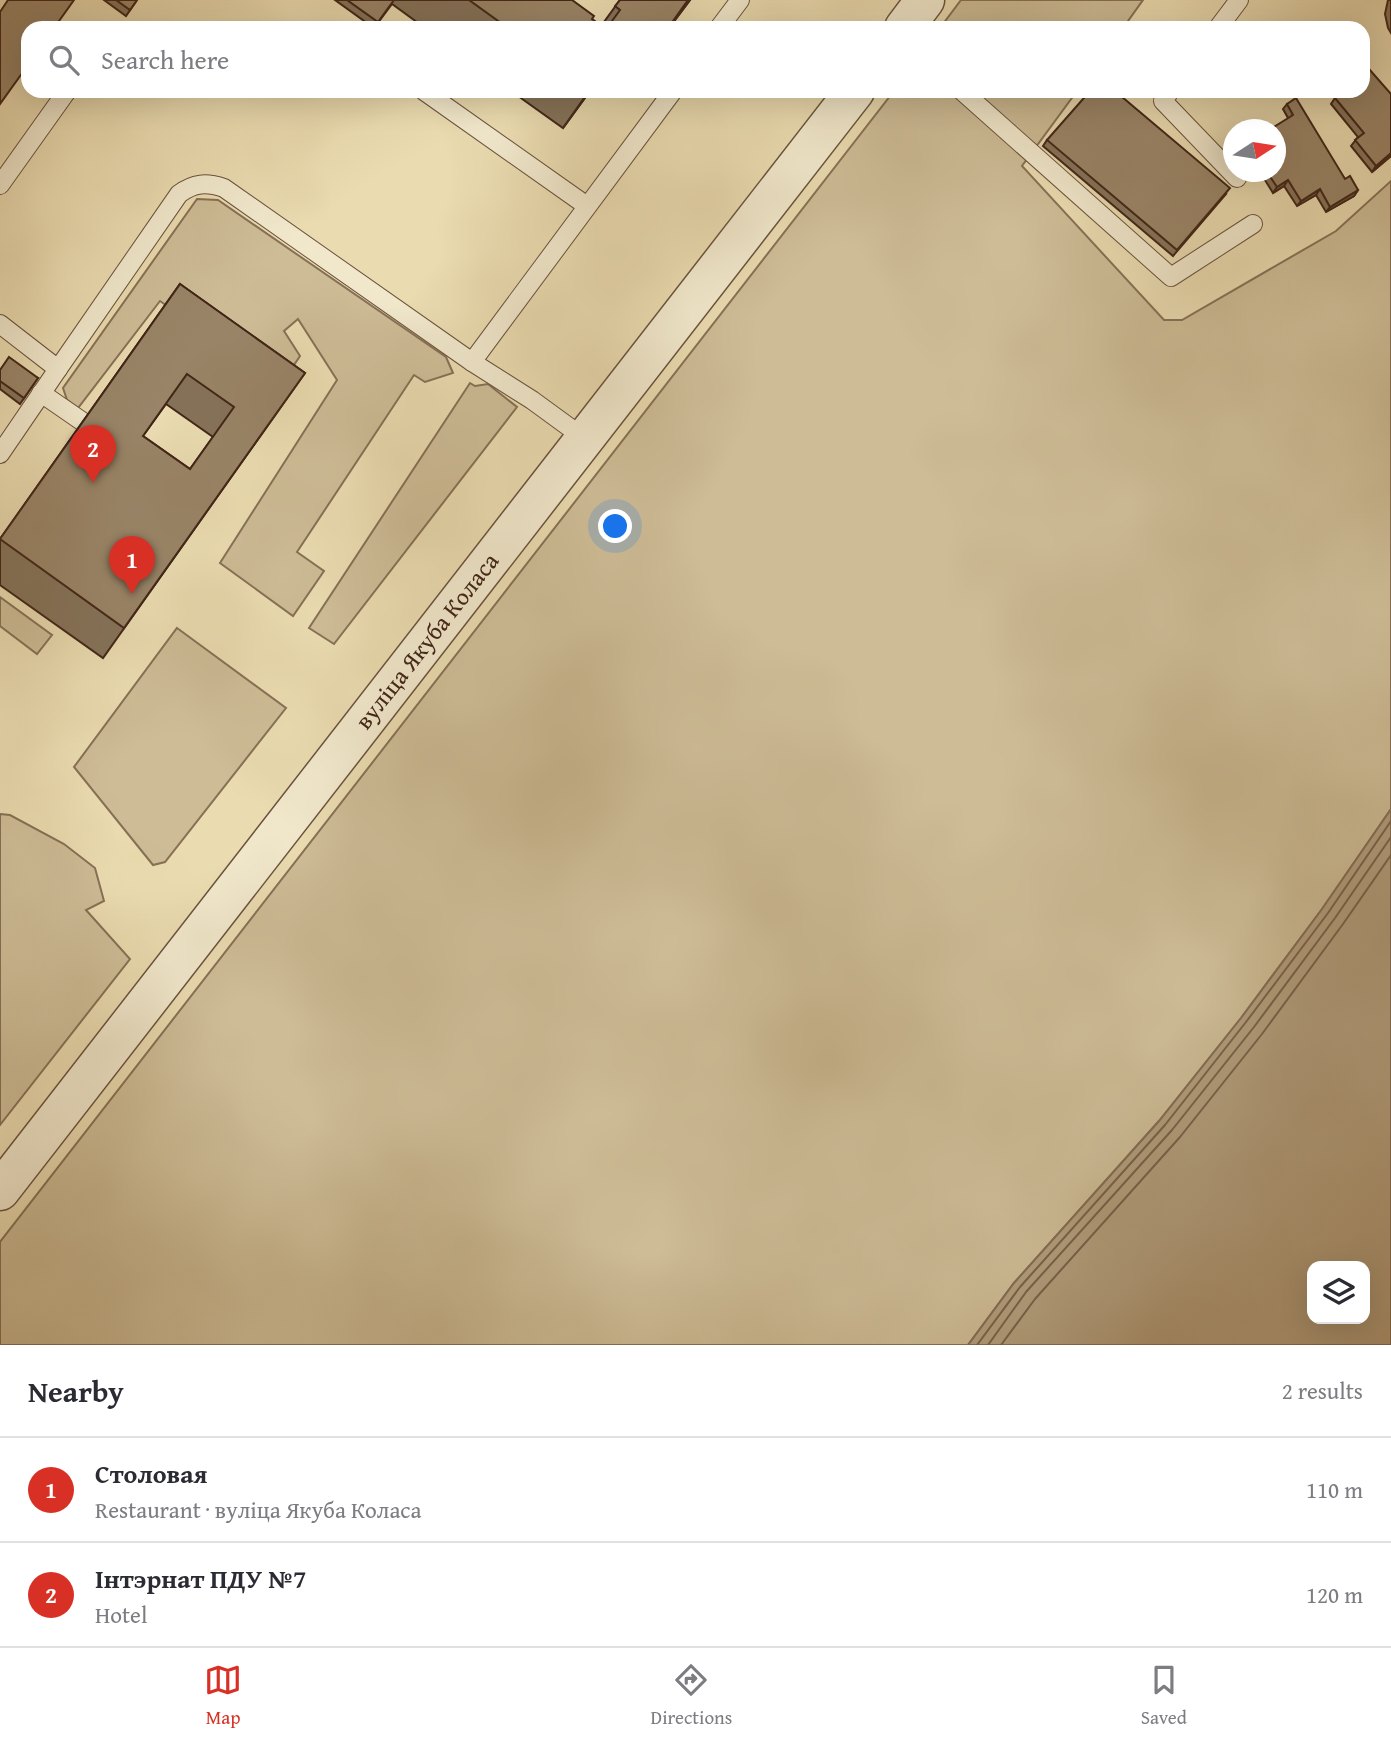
<!DOCTYPE html>
<meta charset="utf-8">
<style>
body{margin:0;font-family:"Gentium Book Plus",serif;background:#f2f2f3;color:#2b2b33}
.controls{position:absolute;right:21px;bottom:21px;display:grid;overflow:hidden;border-radius:14px;box-shadow:0 7px 28px #0002}
.controls button{width:63px;height:63px;display:grid;place-items:center;padding:0;border:0;border-bottom:2px solid #e1e1e2;background:#fff;color:#2b2b33;font:35px sans-serif}
.compass{position:absolute;left:1223px;top:119px;width:63px;height:63px;border-radius:50%;background:#fff;box-shadow:0 7px 28px #0002;rotate:78deg}
.you{position:absolute;left:616px;top:527px;width:24px;height:24px;margin:-18px;border:5px solid #fff;border-radius:50%;background:#1a73e8;box-shadow:0 0 0 10px #1a73e833}
.badge{display:grid;place-items:center;width:46px;height:46px;border-radius:50%;background:#d93025;color:#fff;font-size:23px;font-weight:700}
.pin{position:absolute;translate:-50% -58px;filter:drop-shadow(0 2px 4px #0008)}
.pin::after{content:'';position:absolute;top:37px;width:24px;height:21px;background:inherit;clip-path:polygon(0 0,100% 0,50% 100%)}
.list{margin:0;padding:0;list-style:none}
h2{display:flex;justify-content:space-between;align-items:center;height:91px;margin:0;padding:0 28px;font-size:30px}
h2 small{font-size:23px;font-weight:400;color:#7c7c81}
.list li{display:grid;grid-template-columns:46px 1fr auto;gap:21px;align-items:center;box-sizing:border-box;height:105px;padding:0 28px;border-top:2px solid #e1e1e2}
.list b{display:block;font-size:26px;white-space:nowrap}
.list p{margin:0;font-size:23px;white-space:nowrap;color:#7c7c81}
.list em{font-size:23px;font-style:normal;color:#7c7c81}
.icon{flex:none;width:38px;height:38px;fill:none;stroke:currentColor;stroke-width:2;stroke-linecap:round;stroke-linejoin:round}
.map{position:relative;flex:none;width:1391px;height:1345px;overflow:hidden}
.search{position:absolute;background:#fff;box-shadow:0 7px 28px #0002;left:21px;right:21px;top:21px;height:77px;display:flex;align-items:center;gap:18px;box-sizing:border-box;padding:0 24px;border-radius:21px;color:#7c7c81;font-size:26px}
.sheet{height:301px;background:#fff}
nav{display:flex;justify-content:space-around;align-items:center;box-sizing:border-box;height:98px;border-top:2px solid #e1e1e2;background:#fff;font-size:19px;color:#7c7c81}
nav a{display:grid;justify-items:center;gap:4px}
nav .on{color:#d93025}
.map>svg:first-child{display:block}
.green{fill:#cdbc96;stroke:#877056;stroke-width:2}
.water{fill:#b19d7c;stroke:#846d54;stroke-width:2;fill-rule:evenodd}
.lines{fill:none;stroke-linecap:round;stroke-linejoin:round}
.shore{stroke:#79614a;stroke-width:2}
.service-casing{stroke:#6b523d;stroke-width:20}
.tertiary-casing{stroke:#6b523d;stroke-width:41}
.service{stroke:#f1e8cc;stroke-width:18}
.tertiary{stroke:#f1e8cc;stroke-width:38}
.wall{fill:#847259;stroke:#412517;stroke-width:2;fill-rule:evenodd}
.shaded-wall{fill:#6b5c48;stroke:#412517;stroke-width:2}
.building{fill:#998467;stroke:#412517;stroke-width:2;fill-rule:evenodd}
.labels{text-anchor:middle;stroke-width:5;stroke-linejoin:round;paint-order:stroke}
.street-label{font-size:24px;fill:#412517;stroke:#f1e8cc}
</style>
<div class="map">
<svg width="1391" height="1345" viewBox="0 0 1391 1345">
<rect width="100%" height="100%" fill="#eadbb0"/>
<filter id="stains"><feTurbulence type="fractalNoise" baseFrequency=".00286" numOctaves="4"/><feColorMatrix values="0 0 0 0 .2 0 0 0 0 .09 0 0 0 0 .02 0 0 0 .5 -.17"/></filter>
<radialGradient id="worn" r=".72"><stop offset=".6" stop-color="#630" stop-opacity="0"/><stop offset="1" stop-color="#630" stop-opacity=".3"/></radialGradient>
<g class="green">
<path d="M961,0h182l-20,28h-183z"/>
<path d="M894,91h183l-55,75 142,154h18l154,-89 55,-50v628l-69,100 -81,109 -82,103 -145,162 -46,62h-968v-103z"/>
<path d="M197,199l21,1 228,157 7,16 -28,9 -11,-7 -117,177 27,19 -31,45 -73,-53 117,-183 -39,-61 -14,12 16,25 -20,30 -120,-85 -82,107 -11,-8 -4,-12z"/>
<path d="M470,383l5,3 13,-2 29,23 -183,237 -25,-16z"/>
<path d="M0,597l52,38 -15,19 -37,-28z"/>
<path d="M177,628l109,80 -121,154 -12,3 -79,-98z"/>
<path d="M0,814l10,1 54,29 31,24 9,33 -18,9 44,49 -130,166z"/>
</g>
<path class="water" d="M1391,809v536h-423l46,-62 145,-162 82,-103 81,-109zM1312,1266h53v53h-53z"/>
<g class="lines">
<g class="shore">
<path d="M977,1345l43,-58 145,-162 81,-103 82,-109 63,-92"/>
<path d="M988,1345l38,-53 146,-162 82,-103 81,-109 56,-81"/>
<path d="M1001,1345l34,-46 145,-162 82,-103 81,-110 48,-69"/>
</g>
<g class="service-casing">
<g id="service">
<path d="M719,28l21,-28"/>
<path d="M1218,28l21,-28"/>
<path d="M424,91l163,115"/>
<path d="M962,91l209,186 82,-53"/>
<path d="M1170,91l-7,10 74,77"/>
<path d="M0,185l67,-94"/>
<path d="M0,324l58,45 121,-175c15,-11 27,-12 45,-6l248,174 60,38 52,38"/>
<path d="M472,362l201,-271"/>
<path d="M41,393l42,29"/>
<path d="M0,454l58,-85"/>
</g>
</g>
<g class="tertiary-casing">
<g id="tertiary">
<path d="M904,28l21,-28"/>
<path d="M0,1191l855,-1100"/>
</g>
</g>
<use href="#service" class="service"/>
<use href="#tertiary" class="tertiary"/>
</g>
<g class="wall">
<path d="M104,0h33l-11,16z"/>
<path d="M335,0h237l20,19 9,7 19,-26h70l-21,28h-244l-33,-24 -18,24z"/>
<path d="M1388,0h3v33l-3,-5 -3,-14z"/>
<path d="M511,91h79l-27,37z"/>
<path d="M1391,94v62l-19,16 -21,-26 7,-9 -27,-33 4,-6z"/>
<path d="M1287,104l58,75 13,11 -4,6 -28,16 -10,-17 -19,11 -13,-20 -11,7 -13,-21h16l12,-54 -5,-9z"/>
<path d="M1047,140l179,54 -53,62 -130,-110z"/>
<path d="M180,284l125,89 -202,285 -103,-73v-46zM166,404l47,33 -23,32 -47,-33z"/>
<path d="M0,370l38,8 -18,26 -20,-15z"/>
</g>
<g class="shaded-wall">
<path d="M688,0h2l-21,28h-1z"/>
<path d="M589,91h1l-27,37z"/>
<path d="M1391,153v3l-19,16 4,-6z"/>
<path d="M1288,180l-4,6 -11,7 4,-6z"/>
<path d="M1320,189l-4,6 -19,11 4,-5z"/>
<path d="M1358,190l-4,6 -28,16 4,-5z"/>
</g>
<g class="building">
<path d="M8,0h66l-20,28h-26v37l-28,39v-92z"/>
<path d="M116,0h21l-7,10z"/>
<path d="M347,0h47l-16,22z"/>
<path d="M469,0h103l22,16 -2,3 12,9h-96z"/>
<path d="M620,0h68l-20,28h-23l-7,-5 -3,5h-28l13,-18 -5,-4z"/>
<path d="M1369,69l22,25v59l-15,13 -21,-26 9,-7 -29,-35 8,-7h20v-17z"/>
<path d="M1090,91h25l115,97 -53,62 -130,-110z"/>
<path d="M1296,98l49,81 5,-3 8,14 -28,17 -10,-18 -19,12 -13,-21 -11,7 -10,-15h9v-42h-7l24,-15 -6,-11z"/>
<path d="M180,284l125,89 -181,255 -124,-89zM187,374l47,33 -44,62 -47,-33z"/>
<path d="M9,357l29,21 -14,20 -24,-17v-11z"/>
</g>
<g class="labels">
<g class="street-label">
<text transform="translate(427 641) rotate(-52)" y="8">вуліца Якуба Коласа</text>
</g>
</g>
<rect width="100%" height="100%" filter="url(#stains)"/>
<rect width="100%" height="100%" fill="url(#worn)"/>
</svg>
<div class="controls">
<button><svg class="icon" aria-label="layers" viewBox="0 0 24 24"><path d="M12 4l9 5-9 5-9-5zM3 14l9 5 9-5"/></svg></button>
</div>
<svg class="compass" viewBox="-18 -18 36 36"><path d="M0-13l5 13h-10z" fill="#e53935"/><path d="M0 13l5-13h-10z" fill="#7c7c81"/></svg>
<div class="you"></div>
<div class="pin badge" style="left:132px;top:594px">1</div>
<div class="pin badge" style="left:93px;top:483px">2</div>
<div class="search"><svg class="icon" aria-label="search" viewBox="0 0 24 24"><circle cx="10" cy="10" r="6"/><path d="M15 15l6 6"/></svg>Search here</div>
</div>
<section class="sheet">
<h2>Nearby<small>2 results</small></h2>
<ul class="list">
<li><span class="badge">1</span><div><b>Столовая</b><p>Restaurant · вуліца Якуба Коласа</p></div><em>110 m</em></li>
<li><span class="badge">2</span><div><b>Інтэрнат ПДУ №7</b><p>Hotel</p></div><em>120 m</em></li>
</ul>
</section>
<nav>
<a class="on"><svg class="icon" aria-label="map" viewBox="0 0 24 24"><path d="M3 6l6-2 6 2 6-2v14l-6 2-6-2-6 2zM9 4v14M15 6v14"/></svg>Map</a>
<a><svg class="icon" aria-label="directions" viewBox="0 0 24 24"><path d="M12 3l9 9-9 9-9-9zM9 14v-3h6M13 9l2 2-2 2"/></svg>Directions</a>
<a><svg class="icon" aria-label="saved" viewBox="0 0 24 24"><path d="M7 4h10v16l-5-4-5 4z"/></svg>Saved</a>
</nav>
